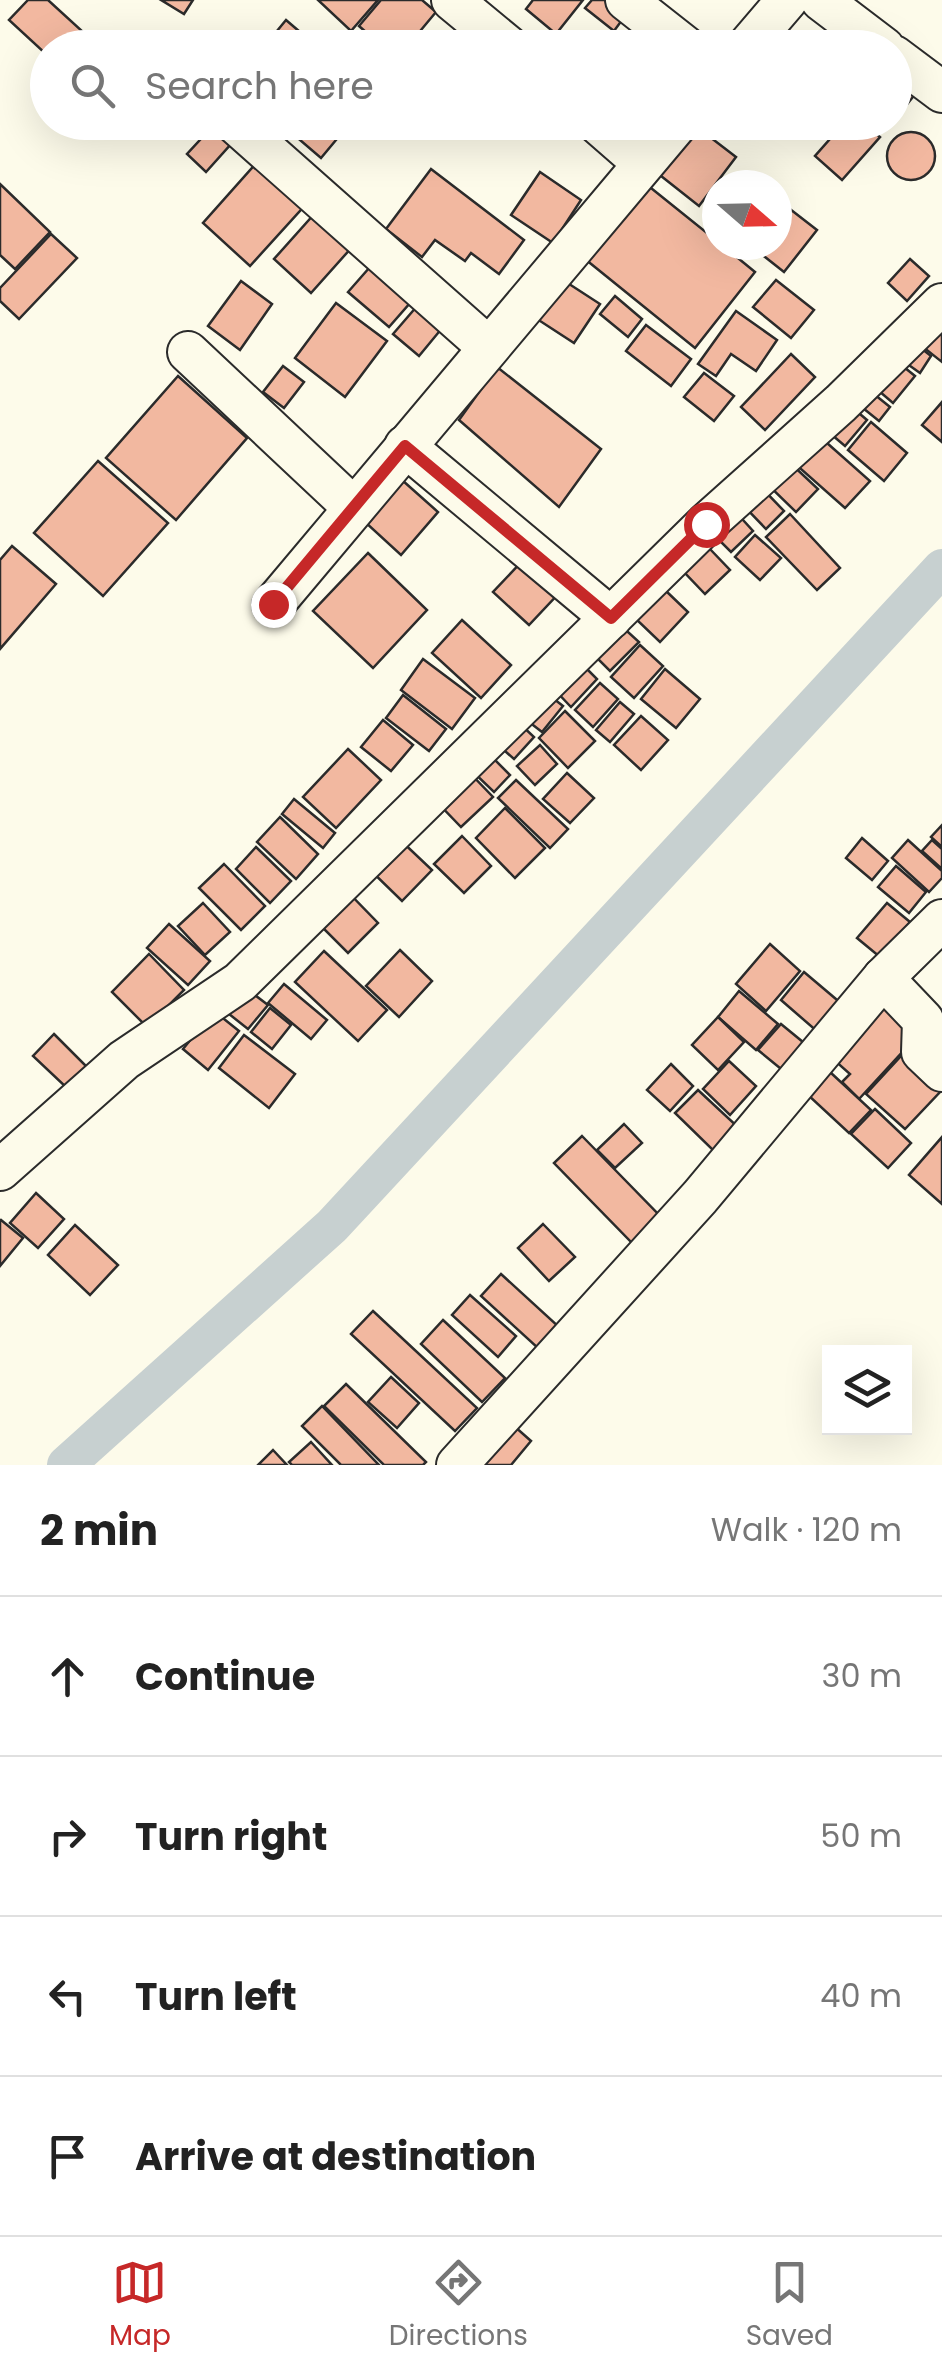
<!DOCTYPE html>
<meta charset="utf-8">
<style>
body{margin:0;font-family:Poppins,sans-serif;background:#f6f6f6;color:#222}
.controls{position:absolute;right:30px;bottom:30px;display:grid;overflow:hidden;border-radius:0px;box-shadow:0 10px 40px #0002}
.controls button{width:90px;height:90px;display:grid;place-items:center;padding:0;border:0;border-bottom:2px solid #e0e0e0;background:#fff;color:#222;font:50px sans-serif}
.compass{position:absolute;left:702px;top:170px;width:90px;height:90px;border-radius:50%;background:#fff;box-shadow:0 10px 40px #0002;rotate:110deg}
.stop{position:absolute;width:30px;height:30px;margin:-22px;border:8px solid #c62828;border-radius:50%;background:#fff}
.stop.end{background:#c62828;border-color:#fff;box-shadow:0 2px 10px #0008}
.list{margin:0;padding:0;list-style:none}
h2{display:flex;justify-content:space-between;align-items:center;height:130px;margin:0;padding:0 40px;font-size:42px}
h2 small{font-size:32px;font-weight:400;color:#767676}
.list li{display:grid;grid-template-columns:65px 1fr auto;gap:30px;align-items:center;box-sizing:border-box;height:160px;padding:0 40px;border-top:2px solid #e0e0e0}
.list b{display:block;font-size:38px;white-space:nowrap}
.list em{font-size:32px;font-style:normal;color:#767676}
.icon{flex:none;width:55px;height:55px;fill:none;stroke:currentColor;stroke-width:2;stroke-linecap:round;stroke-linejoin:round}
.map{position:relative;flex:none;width:942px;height:1465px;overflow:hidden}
.search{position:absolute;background:#fff;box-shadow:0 10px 40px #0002;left:30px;right:30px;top:30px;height:110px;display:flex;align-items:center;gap:25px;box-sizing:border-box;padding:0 35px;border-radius:55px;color:#767676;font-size:38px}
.sheet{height:770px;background:#fff}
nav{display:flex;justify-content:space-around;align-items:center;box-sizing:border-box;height:140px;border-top:2px solid #e0e0e0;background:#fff;font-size:28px;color:#767676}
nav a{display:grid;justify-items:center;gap:5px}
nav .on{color:#c62828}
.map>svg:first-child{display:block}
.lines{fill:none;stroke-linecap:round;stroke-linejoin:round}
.canal{stroke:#c7d0d0;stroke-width:38}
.building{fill:#f2b8a0;stroke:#2b2b2b;stroke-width:2.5}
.minor-casing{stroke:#2b2b2b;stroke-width:44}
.minor{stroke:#fdfbea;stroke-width:40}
.route{stroke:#c62828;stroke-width:12}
</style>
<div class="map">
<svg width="942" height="1465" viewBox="0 0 942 1465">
<rect width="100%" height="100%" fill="#fdfbea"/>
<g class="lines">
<path class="canal" d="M66,1465l266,-239 610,-658"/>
</g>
<g class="building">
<path d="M28,0h20l46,42 -5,6h-41v8l-39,-36z"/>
<path d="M161,0h32l-9,14z"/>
<path d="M318,0h60l-27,31z"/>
<path d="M381,0h41l14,12 -30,36h-22l-25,-22z"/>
<path d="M533,0h50l-27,34 -30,-25z"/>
<path d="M592,0h14l19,16 -11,15 -29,-23z"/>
<path d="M286,20l21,18 -8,10h-36z"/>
<path d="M349,32l18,16h-31z"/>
<path d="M894,75l22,18 -22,28z"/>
<path d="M279,122h72l-30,36z"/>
<path d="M845,122h18l17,15 -38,43 -27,-24z"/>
<path d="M693,124l43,33 -37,49 -43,-34z"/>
<path d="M212,127l19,17 -25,28 -19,-18z"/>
<circle cx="911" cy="156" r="24"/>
<path d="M260,159l48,43 -58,64 -47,-43z"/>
<path d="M431,169l93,71 -25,34 -28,-21 -6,8 -30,-21 -13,17 -36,-28z"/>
<path d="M540,172l41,28 -28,43 -42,-28z"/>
<path d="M0,184l50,48 -35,37 -15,-14z"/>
<path d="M646,184l71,57v4h5l33,27 -60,76 -110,-89z"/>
<path d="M777,199l40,31 -33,42 -34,-27h27z"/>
<path d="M316,212l37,34 -42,47 -37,-34z"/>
<path d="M51,234l26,24 -58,61 -19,-18v-13z"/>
<path d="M377,259l40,36 -28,32 -41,-35z"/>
<path d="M910,259l19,17 -22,25 -19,-18z"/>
<path d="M563,280l37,24 -26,39 -37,-24z"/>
<path d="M776,280l38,30 -23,28 -38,-31z"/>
<path d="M241,281l31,23 -32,46 -32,-24z"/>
<path d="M615,296l27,23 -14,18 -28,-23z"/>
<path d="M336,303l51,38 -42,56 -50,-39z"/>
<path d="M418,305l25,22 -24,29 -26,-22z"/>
<path d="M736,311l41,29 -21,31 -25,-17 -15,22 -18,-12z"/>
<path d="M942,322v40l-24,-19z"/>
<path d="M646,325l45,34 -20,27 -45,-35z"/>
<path d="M912,341l19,15 -11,17 -21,-15z"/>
<path d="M791,354l24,23 -50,53 -24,-23z"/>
<path d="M894,359l21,17 -22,27 -21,-18z"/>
<path d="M283,366l21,16 -20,26 -21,-16z"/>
<path d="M497,367l104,82 -42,58 -100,-87z"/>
<path d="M704,373l30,23 -20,25 -30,-24z"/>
<path d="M178,376l69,62 -71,82 -70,-62z"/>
<path d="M864,386l26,21 -11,14 -26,-21z"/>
<path d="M942,402v40l-20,-17z"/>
<path d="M847,403l20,17 -22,26 -20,-17z"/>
<path d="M871,422l36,31 -23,28 -36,-31z"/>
<path d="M818,435l52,46 -25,27 -52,-46z"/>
<path d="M786,459l32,30 -22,23 -31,-30z"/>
<path d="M98,461l70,62 -65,73 -69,-63z"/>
<path d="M402,480l36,32 -37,43 -36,-33z"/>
<path d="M759,485l25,26 -18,18 -25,-26z"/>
<path d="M733,509l20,22 -22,21 -21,-21z"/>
<path d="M790,514l50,54 -23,22 -51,-53z"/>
<path d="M755,535l26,23 -21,22 -25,-23z"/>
<path d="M12,546l44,38 -56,65v-89z"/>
<path d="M709,548l21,22 -25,24 -21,-22z"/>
<path d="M368,553l59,57 -54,58 -60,-57z"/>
<path d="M526,557l35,34 -32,34 -36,-33z"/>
<path d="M665,590l23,22 -28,30 -23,-22z"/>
<path d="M462,620l49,45 -30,33 -49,-45z"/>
<path d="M617,622l22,20 -29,29 -21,-21z"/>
<path d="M640,645l23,21 -29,32 -23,-21z"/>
<path d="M423,659l52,39 -23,31 -51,-39z"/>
<path d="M579,661l18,18 -26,28 -18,-19z"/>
<path d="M665,669l35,30 -24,29 -35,-29z"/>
<path d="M600,683l18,16 -25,28 -18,-17z"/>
<path d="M545,692l18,14 -21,26 -18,-14z"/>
<path d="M403,695l43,34 -17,22 -43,-33z"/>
<path d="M620,702l14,12 -24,28 -14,-12z"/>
<path d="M565,711l30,30 -27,27 -29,-30z"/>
<path d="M641,716l27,24 -27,30 -27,-25z"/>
<path d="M383,720l30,25 -22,26 -30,-24z"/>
<path d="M517,721l17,16 -20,22 -17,-15z"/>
<path d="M540,745l17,19 -22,21 -18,-19z"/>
<path d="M348,749l33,31 -45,48 -33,-31z"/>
<path d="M486,751l24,24 -16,17 -25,-24z"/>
<path d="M467,770l26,27 -32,30 -26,-27z"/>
<path d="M567,773l27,25 -24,25 -27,-24z"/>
<path d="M516,780l52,49 -18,19 -52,-50z"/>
<path d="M294,799l41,34 -12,15 -41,-34z"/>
<path d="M505,808l40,40 -30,30 -39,-40z"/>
<path d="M280,817l38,37 -22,25 -39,-37z"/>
<path d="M942,825v22l-11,-10z"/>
<path d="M395,835l37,35 -30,31 -37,-36z"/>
<path d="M462,836l29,30 -27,27 -30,-29z"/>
<path d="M862,838l26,23 -16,19 -26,-22z"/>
<path d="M908,840l34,31v7l-13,14 -37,-34z"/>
<path d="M932,840l10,9v20l-20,-18z"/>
<path d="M256,847l35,34 -21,22 -34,-34z"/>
<path d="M224,864l41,42 -24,24 -42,-42z"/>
<path d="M896,866l30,26 -17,21 -31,-26z"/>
<path d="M344,888l34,35 -30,30 -35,-35z"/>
<path d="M203,903l27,29 -25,23 -27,-29z"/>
<path d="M887,903l23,19 -30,35 -23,-19z"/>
<path d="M169,924l41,37 -22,24 -41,-37z"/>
<path d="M770,944l30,27 -34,40 -30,-27z"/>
<path d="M400,950l32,31 -33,36 -33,-31z"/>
<path d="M324,951l63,59 -29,31 -63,-59z"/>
<path d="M149,954l35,36 -37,37 -35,-35z"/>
<path d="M804,972l39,33 -24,28 -38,-33z"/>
<path d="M284,984l43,36 -16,19 -43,-36z"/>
<path d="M243,986l25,19 -20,24 -24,-19z"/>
<path d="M739,991l39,33 -22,26 -38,-33z"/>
<path d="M884,1004l33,32 -58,63 -17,-17 8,-8 -17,-15z"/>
<path d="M270,1008l21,17 -19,24 -21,-17z"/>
<path d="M214,1011l25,20 -31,39 -25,-21z"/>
<path d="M718,1017l26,25 -26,28 -26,-25z"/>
<path d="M781,1024l28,23 -23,26 -28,-23z"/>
<path d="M54,1034l34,34 -20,21 -35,-33z"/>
<path d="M244,1035l51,39 -26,34 -50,-40z"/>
<path d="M902,1055l39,36 -36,38 -39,-35z"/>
<path d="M729,1061l27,25 -26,29 -27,-26z"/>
<path d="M671,1064l22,22 -23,25 -23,-21z"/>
<path d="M830,1072l41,38 -22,23 -41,-38z"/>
<path d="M698,1090l42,39 -23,25 -42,-41z"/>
<path d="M875,1109l36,34 -23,25 -37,-34z"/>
<path d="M624,1124l18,19 -27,25 -18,-18z"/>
<path d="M582,1136l81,83 -28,27 -81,-83z"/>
<path d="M942,1137v67l-33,-29z"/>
<path d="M36,1193l28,26 -26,29 -28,-25z"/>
<path d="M1,1220l22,18 -23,28v-45z"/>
<path d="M543,1224l32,33 -26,24 -31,-33z"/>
<path d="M75,1225l43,40 -28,30 -42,-40z"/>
<path d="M501,1274l58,53 -20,22 -58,-53z"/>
<path d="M470,1295l46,41 -18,21 -46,-42z"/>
<path d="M373,1311l104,97 -22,23 -104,-97z"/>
<path d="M443,1320l62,58 -23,24 -61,-58z"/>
<path d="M391,1377l28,26 -22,25 -29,-26z"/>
<path d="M346,1384l80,78 -3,3h-39l-60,-59z"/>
<path d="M322,1406l57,59h-38l-39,-39z"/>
<path d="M505,1418l26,23 -20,24h-46z"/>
<path d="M311,1442l21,23h-40l-3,-3z"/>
<path d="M273,1450l14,15h-29z"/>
</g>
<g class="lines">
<g class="minor-casing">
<g id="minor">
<path d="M452,0l58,48"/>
<path d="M626,0l61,48"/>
<path d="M821,0l63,48"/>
<path d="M746,48l41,-48"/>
<path d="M894,56l48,36"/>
<path d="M234,122l254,225"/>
<path d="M596,122l47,41"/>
<path d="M188,352l166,156"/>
<path d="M405,446l206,172"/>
<path d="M273,605l406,-483"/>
<path d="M883,978l40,42 -1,32 20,19"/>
<path d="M0,1170l124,-110 116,-78 466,-458 135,-121 101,-99"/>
<path d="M457,1465l243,-268 183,-219 59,-58"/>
</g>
</g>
<use href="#minor" class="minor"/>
</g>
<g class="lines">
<path class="route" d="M273,604l132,-158 206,172 95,-94"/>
</g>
</svg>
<div class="controls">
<button><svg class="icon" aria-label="layers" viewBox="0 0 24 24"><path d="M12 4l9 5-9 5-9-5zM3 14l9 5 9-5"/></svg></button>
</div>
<svg class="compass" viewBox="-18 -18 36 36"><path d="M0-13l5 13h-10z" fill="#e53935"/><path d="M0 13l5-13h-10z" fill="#767676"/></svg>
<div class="stop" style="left:706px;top:524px"></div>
<div class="stop end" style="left:273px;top:604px"></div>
<div class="search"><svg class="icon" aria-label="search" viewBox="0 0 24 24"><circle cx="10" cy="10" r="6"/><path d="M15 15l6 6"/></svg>Search here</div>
</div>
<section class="sheet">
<h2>2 min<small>Walk · 120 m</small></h2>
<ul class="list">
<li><svg class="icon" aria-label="ahead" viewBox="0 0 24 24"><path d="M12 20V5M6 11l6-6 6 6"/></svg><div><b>Continue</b></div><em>30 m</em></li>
<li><svg class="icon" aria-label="right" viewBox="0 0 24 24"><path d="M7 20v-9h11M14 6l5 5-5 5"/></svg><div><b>Turn right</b></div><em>50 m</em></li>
<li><svg class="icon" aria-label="left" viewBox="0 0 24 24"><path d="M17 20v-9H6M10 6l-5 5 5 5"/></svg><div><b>Turn left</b></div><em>40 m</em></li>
<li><svg class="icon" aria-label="arrive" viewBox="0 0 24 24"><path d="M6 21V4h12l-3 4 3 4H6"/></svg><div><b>Arrive at destination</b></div></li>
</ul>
</section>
<nav>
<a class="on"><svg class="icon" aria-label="map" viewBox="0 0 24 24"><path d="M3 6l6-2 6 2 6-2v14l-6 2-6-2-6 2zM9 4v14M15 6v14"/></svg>Map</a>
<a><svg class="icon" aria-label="directions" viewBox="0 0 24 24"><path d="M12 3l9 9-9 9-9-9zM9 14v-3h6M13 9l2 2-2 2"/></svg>Directions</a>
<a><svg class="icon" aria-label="saved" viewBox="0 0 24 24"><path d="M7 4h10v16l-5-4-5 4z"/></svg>Saved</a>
</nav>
